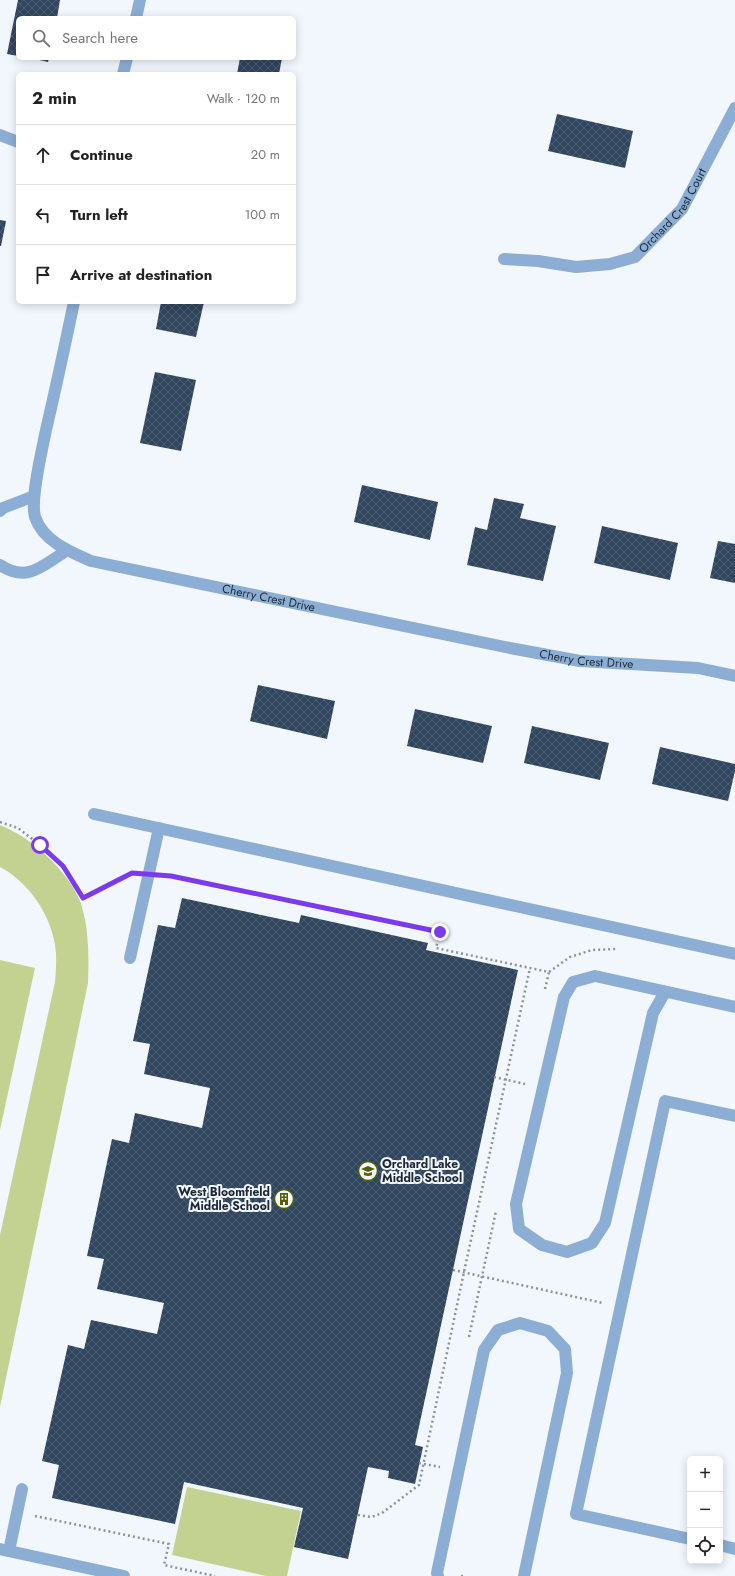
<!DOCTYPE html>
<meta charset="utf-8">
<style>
body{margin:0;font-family:Jost,sans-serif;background:#f2f2f2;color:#222}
.controls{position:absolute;right:12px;bottom:12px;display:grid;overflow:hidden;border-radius:6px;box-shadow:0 2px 10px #0003}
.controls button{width:36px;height:36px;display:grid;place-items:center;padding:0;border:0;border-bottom:1px solid #e0e0e0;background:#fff;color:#222;font:20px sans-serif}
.stop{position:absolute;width:12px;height:12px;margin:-9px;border:3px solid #7c3aed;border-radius:50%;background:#fff}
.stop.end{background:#7c3aed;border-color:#fff;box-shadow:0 1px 4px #0008}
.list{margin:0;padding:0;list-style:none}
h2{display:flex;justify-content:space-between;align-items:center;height:52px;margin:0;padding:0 16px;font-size:17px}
h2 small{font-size:13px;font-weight:400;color:#767676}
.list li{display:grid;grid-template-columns:26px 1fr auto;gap:12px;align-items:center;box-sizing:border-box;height:60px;padding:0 16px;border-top:1px solid #e0e0e0}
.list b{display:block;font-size:15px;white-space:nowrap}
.list em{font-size:13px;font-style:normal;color:#767676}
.icon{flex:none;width:22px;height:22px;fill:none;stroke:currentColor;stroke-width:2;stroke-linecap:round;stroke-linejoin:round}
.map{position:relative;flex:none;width:735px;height:1576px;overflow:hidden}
.search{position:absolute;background:#fff;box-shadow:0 2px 10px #0003;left:16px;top:16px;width:280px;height:44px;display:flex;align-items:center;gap:10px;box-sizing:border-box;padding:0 14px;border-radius:6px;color:#767676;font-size:15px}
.panel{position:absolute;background:#fff;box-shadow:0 2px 10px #0003;left:16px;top:72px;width:280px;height:232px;border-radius:6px}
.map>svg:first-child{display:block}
.green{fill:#c4d291}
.building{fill:url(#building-cross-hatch)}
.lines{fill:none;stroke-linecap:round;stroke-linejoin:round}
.path{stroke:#8b929b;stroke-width:2.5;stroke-dasharray:2 3;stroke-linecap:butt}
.lane{stroke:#8caed4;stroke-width:12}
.street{stroke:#8caed4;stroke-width:12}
.route{stroke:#7c3aed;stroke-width:5}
.labels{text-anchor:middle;stroke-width:4;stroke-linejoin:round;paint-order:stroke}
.street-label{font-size:12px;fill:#1e2833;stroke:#f2f7fe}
.poi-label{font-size:12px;font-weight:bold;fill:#1e2833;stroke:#f2f7fe;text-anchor:start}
</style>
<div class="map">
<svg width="735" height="1576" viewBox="0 0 735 1576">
<defs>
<pattern id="building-cross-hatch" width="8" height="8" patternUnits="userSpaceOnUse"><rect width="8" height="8" fill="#30455e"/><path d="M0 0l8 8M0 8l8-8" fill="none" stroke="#4c5d72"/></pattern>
</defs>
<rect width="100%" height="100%" fill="#f2f7fe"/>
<g class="green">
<path d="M0,825c31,12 67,45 80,76 9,25 9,55 8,82l-88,424v-172l55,-253c1,-13 2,-25 0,-37 -5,-32 -27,-63 -55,-78z"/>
<path d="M0,960l35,8 -35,162z"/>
<path d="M187,1487l114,24 -14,65h-21l-94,-21z"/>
</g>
<g class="building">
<path d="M18,0h42l-3,18h-39v38l-11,-2z"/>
<path d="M31,58h18l-1,4z"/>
<path d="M240,58h42l-3,16h-42z"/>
<path d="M557,114l76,17 -8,37 -77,-17z"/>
<path d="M0,220l6,1 -5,25h-1z"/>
<path d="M161,302h43l-8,35 -40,-8z"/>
<path d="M155,372l41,8 -15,71 -41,-8z"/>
<path d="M362,485l76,17 -8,38 -76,-18z"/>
<path d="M494,498l30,6 -4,14 36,8 -13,55 -76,-16 8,-38 12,3z"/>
<path d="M602,526l76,17 -8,37 -76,-17z"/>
<path d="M718,541l17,3v39l-25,-5z"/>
<path d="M258,685l77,16 -8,38 -77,-18z"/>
<path d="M415,709l77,17 -9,37 -76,-17z"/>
<path d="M532,726l77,17 -9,37 -76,-17z"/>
<path d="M660,747l75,17v7l-7,30 -76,-17z"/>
<path d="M182,898l117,25 2,-8 127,28 -2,7 92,20 -103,475 8,2 -8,37 -27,-6 1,-7 -21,-4 -20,92 -54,-12 9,-39 -119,-26 -9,42 -123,-26 7,-33 -17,-4 26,-116 16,4 7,-29 66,14 7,-31 -67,-14 7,-30 -17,-3 25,-117 17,4 6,-30 67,15 8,-40 -66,-14 6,-30 -17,-3 25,-116 17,3z"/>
</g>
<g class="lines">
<g class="path">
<path d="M0,822l18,6 22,17 23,21 20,32 46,-23"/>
<path d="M168,875l272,57 -4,16 113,24 21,-15 22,-7 24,-1"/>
<path d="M545,989l4,-17"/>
<path d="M494,1077l31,7"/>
<path d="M453,1270l150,33"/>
<path d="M469,1337l27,-126"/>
<path d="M419,1463l21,4"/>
<path d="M358,1515l14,2 10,-4 37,-28 45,-213 66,-304"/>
<path d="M35,1516l134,28 -5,21 51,11"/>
<path d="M461,1576h3"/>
</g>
<g class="lane">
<path d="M94,814l641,140"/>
<path d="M130,958l29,-130"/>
<path d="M665,992l-12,21 -48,210 -13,20 -25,9 -25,-7 -23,-16 -3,-25 48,-207 9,-15 22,-6 140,31"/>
<path d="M690,1539l-114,-25 89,-413 70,15"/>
<path d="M720,1545l15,4"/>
<path d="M0,1549l124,27"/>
<path d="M9,1551l13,-62"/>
<path d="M438,1576l-1,-3 47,-223 14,-20 22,-7 28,8 17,18 2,24 -43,203"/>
</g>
<g class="street">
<path d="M136,18l4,-18"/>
<path d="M123,74l4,-16"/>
<path d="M0,135l18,7"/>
<path id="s1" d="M504,259l34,2 38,6 34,-3 25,-7 47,-48 53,-101"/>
<path id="s2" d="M74,302c-9,43 -18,85 -28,128 -4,20 -16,69 -11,87 8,24 35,35 56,44l414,86 75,14 118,7 37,8"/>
<path d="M0,511l3,-3 31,-12"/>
<path d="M0,565c27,18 42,1 66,-14"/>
</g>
</g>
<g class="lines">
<path class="route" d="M40,845l23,21 20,32 49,-25 39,3 269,56"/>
</g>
<defs>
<g id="school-ring" transform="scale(1)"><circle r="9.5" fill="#f2f7fe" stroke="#546100" stroke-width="1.5"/><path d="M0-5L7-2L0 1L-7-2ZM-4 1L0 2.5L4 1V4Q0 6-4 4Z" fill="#546100"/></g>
<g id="building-ring" transform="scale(1)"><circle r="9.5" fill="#f2f7fe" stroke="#546100" stroke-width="1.5"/><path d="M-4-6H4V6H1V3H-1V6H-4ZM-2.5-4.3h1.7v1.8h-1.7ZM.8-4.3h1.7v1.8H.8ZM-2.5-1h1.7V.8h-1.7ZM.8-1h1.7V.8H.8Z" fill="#546100"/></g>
</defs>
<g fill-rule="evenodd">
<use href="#school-ring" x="368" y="1171"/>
<use href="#building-ring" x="284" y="1199"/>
</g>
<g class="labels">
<g class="street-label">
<text dy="4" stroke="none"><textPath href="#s1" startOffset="193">Orchard Crest Court</textPath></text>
<text dy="4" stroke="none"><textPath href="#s2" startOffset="474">Cherry Crest Drive</textPath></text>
<text dy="4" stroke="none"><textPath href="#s2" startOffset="798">Cherry Crest Drive</textPath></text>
</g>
<g class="poi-label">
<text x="382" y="1168">Orchard Lake<tspan x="382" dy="14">Middle School</tspan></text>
<text x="270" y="1196" text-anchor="end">West Bloomfield<tspan x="270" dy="14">Middle School</tspan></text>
</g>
</g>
</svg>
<div class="controls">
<button>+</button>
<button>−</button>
<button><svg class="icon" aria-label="locate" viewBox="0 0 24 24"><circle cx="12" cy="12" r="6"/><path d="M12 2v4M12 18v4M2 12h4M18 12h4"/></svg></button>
</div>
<div class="stop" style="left:40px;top:845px"></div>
<div class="stop end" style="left:440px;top:932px"></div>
<div class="search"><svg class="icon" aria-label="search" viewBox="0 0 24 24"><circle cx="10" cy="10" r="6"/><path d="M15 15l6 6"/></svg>Search here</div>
<section class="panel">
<h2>2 min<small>Walk · 120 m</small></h2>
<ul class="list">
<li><svg class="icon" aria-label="ahead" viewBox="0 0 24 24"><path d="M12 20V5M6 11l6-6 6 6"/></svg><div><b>Continue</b></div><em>20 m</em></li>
<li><svg class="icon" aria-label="left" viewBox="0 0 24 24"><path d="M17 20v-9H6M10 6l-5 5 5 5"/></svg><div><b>Turn left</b></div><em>100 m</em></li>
<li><svg class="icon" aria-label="arrive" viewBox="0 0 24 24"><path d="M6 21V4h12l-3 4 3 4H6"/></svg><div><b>Arrive at destination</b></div></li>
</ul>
</section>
</div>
